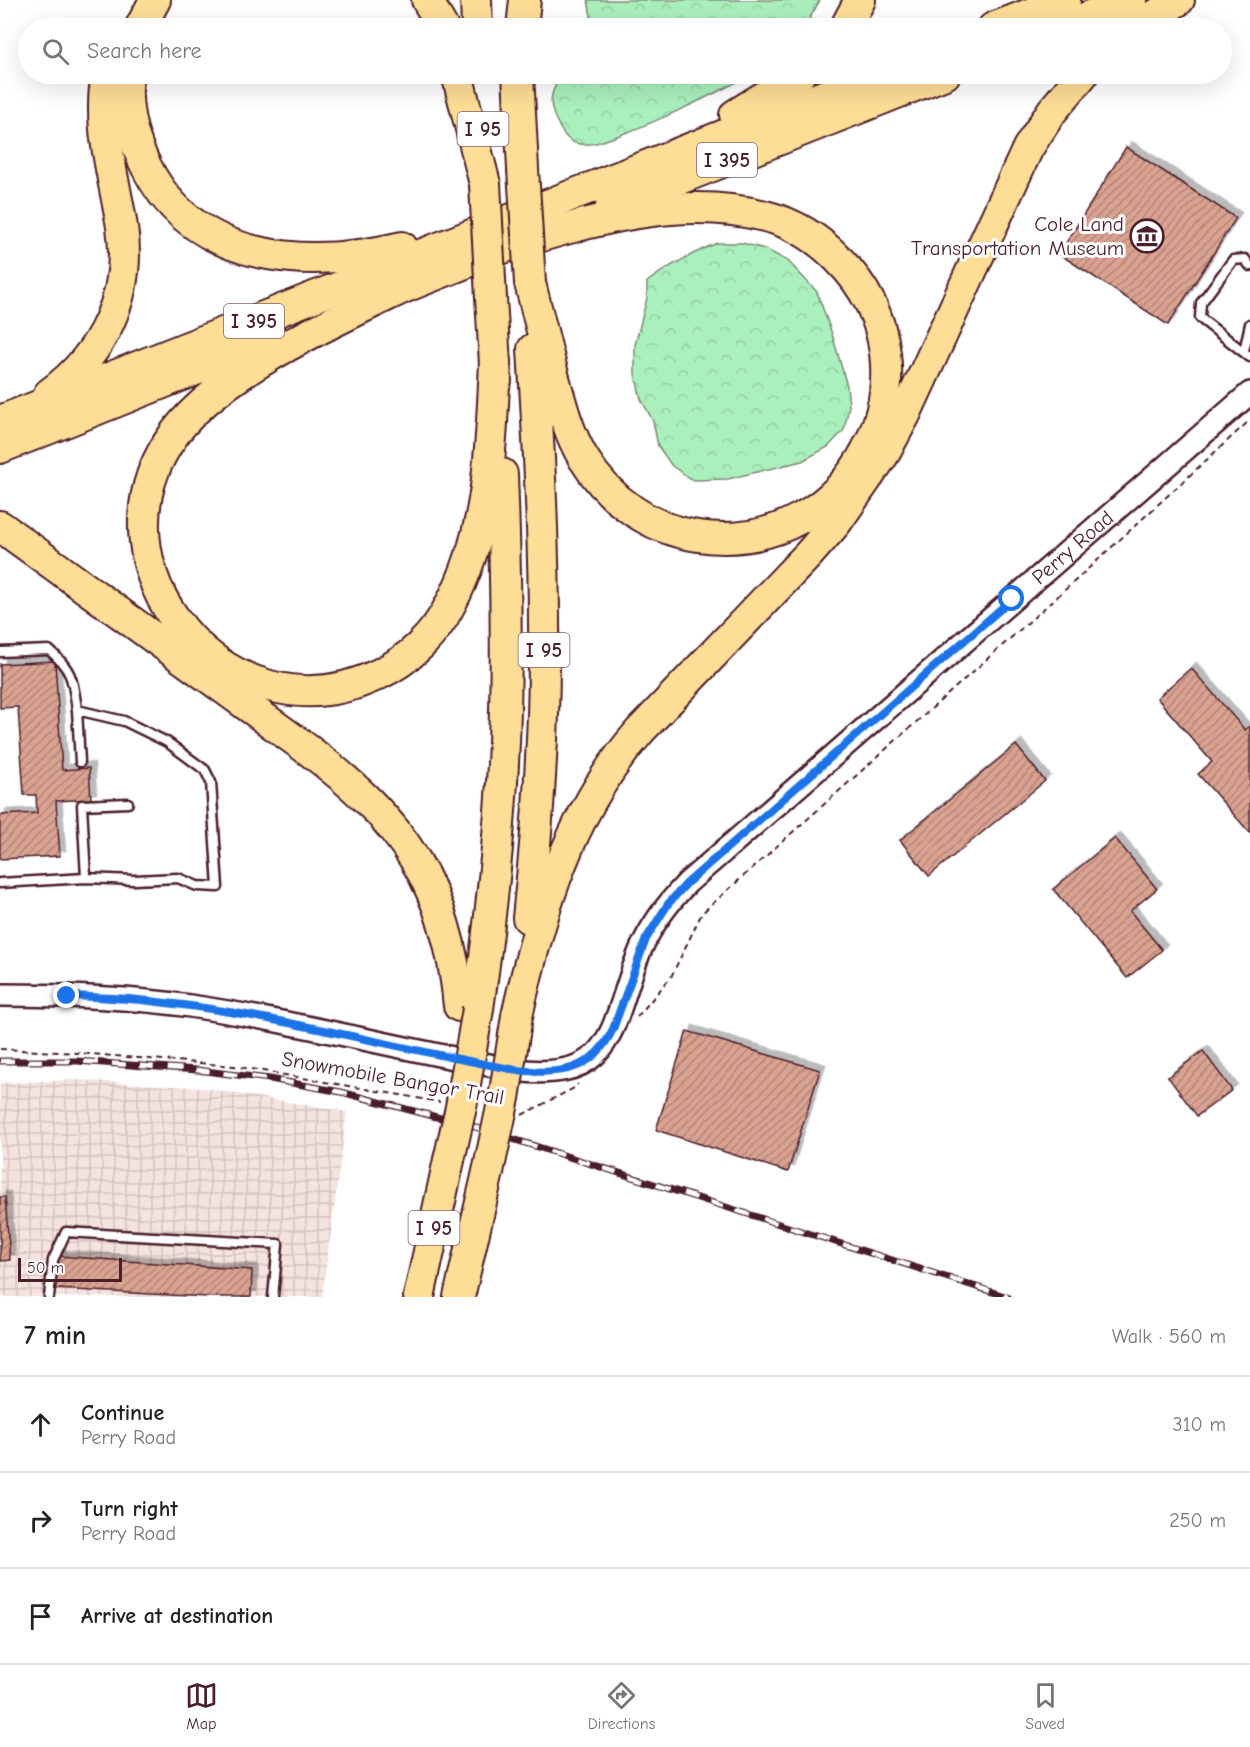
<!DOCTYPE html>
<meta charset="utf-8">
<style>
body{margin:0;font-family:"Comic Neue",sans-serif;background:#f6f6f6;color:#222}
.scale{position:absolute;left:18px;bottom:15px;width:104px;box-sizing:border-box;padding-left:6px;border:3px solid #4a1f2b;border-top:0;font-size:16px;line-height:21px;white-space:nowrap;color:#4a1f2b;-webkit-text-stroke:4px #fff;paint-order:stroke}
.stop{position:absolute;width:18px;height:18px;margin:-14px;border:4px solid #1a73e8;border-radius:50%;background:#fff}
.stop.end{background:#1a73e8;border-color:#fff;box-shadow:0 2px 6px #0008}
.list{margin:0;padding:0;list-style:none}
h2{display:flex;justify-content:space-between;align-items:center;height:78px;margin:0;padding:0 24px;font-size:26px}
h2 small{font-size:20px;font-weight:400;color:#767676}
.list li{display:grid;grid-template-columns:39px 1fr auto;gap:18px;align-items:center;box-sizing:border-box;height:96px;padding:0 24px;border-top:2px solid #e0e0e0}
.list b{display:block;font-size:22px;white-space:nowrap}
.list p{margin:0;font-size:20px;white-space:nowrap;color:#767676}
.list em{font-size:20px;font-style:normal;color:#767676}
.icon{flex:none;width:33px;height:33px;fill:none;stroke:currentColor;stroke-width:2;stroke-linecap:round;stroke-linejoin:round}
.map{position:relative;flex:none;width:1250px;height:1297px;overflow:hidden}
.search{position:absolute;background:#fff;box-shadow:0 6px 24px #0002;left:18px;right:18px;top:18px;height:66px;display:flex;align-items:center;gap:15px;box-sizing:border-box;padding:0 21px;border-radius:33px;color:#767676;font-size:22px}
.sheet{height:366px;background:#fff}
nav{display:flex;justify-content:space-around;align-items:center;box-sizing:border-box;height:84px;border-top:2px solid #e0e0e0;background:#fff;font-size:16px;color:#767676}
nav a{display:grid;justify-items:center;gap:3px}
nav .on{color:#4a1f2b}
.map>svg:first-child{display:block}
.industrial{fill:url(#industrial-grid)}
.forest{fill:url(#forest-crowns);stroke:#7a8874;stroke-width:1.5}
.building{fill:url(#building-hatch);stroke:#4a1f2b;stroke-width:1.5;filter:url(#shadow)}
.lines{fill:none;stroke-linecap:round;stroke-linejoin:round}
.service-casing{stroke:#4a1f2b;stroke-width:13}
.tertiary-casing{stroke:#4a1f2b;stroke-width:26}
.motorway-casing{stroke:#4a1f2b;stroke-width:34}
.path{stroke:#4a1f2b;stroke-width:2;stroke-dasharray:6 4.5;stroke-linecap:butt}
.service{stroke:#fff;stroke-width:8}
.tertiary{stroke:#fff;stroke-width:21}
.motorway{stroke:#fedd96;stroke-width:30}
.rail-casing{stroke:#4a1f2b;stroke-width:7}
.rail{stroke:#fff;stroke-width:4.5;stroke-dasharray:14;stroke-linecap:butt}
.motorway-bridge-casing{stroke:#4a1f2b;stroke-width:34;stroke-linecap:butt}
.motorway-bridge{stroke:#fedd96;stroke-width:30}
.route{stroke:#1a73e8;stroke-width:8}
.labels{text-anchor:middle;stroke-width:6;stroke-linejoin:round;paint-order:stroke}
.shield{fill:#fff;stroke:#80626b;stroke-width:1.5}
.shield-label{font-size:20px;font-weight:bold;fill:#4a1f2b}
.poi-label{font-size:21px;fill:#4a1f2b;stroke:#fff;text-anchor:end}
.street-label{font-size:21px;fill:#4a1f2b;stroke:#fff}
</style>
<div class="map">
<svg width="1250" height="1297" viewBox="0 0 1250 1297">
<defs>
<pattern id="industrial-grid" width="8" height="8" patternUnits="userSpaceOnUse" patternTransform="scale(1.5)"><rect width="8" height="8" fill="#f4e3de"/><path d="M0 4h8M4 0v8" fill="none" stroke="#d3c2bf"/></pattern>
<pattern id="forest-crowns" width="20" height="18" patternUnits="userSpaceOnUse" patternTransform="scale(1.5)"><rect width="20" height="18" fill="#aaf0bc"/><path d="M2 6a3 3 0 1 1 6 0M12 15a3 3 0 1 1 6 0" fill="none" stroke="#94cda2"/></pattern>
<pattern id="building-hatch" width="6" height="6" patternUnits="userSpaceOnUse" patternTransform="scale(1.5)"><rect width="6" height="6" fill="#daa391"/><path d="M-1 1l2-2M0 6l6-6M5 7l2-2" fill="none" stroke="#b38477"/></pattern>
<filter id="shadow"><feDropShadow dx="5.5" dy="-5.5" stdDeviation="0" flood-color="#0004"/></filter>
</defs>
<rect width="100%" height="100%" fill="#fff"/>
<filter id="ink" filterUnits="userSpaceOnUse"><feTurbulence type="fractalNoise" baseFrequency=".0167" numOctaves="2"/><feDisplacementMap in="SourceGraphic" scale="12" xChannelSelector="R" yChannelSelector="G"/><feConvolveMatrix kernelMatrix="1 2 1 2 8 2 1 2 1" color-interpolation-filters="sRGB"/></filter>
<g filter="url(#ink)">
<path class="industrial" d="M77,1080l127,8 143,24 -25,185h-322v-214z"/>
<g class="forest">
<path d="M588,0h232l-16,28h-211z"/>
<path d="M575,74h178c-44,22 -87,44 -133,61 -12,4 -27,11 -40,9 -12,-1 -18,-11 -22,-20 -10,-19 -9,-29 2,-47z"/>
<path d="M717,243h25l23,6 23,12 29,31 15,42 15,52 2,20 -5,24 -16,17 -26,14 -74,18 -35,1 -21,-14 -14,-20 -5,-25 -12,-22 -6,-25v-29l12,-47v-16c22,-17 44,-28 70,-39z"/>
</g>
<g class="building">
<path d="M1126,147l110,71 -68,107 -109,-71z"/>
<path d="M55,661l7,109 27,-2 2,31 -35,2 4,55 -60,3v-44l37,-2 -1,-18h-12l-6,-88 -18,1v-44z"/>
<path d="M1191,668l54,62 5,-4v107l-52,-59 14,-12 -55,-64z"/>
<path d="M1016,745l29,36 -116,95 -29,-36z"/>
<path d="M1115,838l42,51 -27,22 32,39 -35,28 -74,-89z"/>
<path d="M687,1031l133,39 -32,102 -132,-42z"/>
<path d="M1203,1051l29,39 -35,26 -29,-39z"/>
<path d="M0,1197h5l5,63 -10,1z"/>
<path d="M58,1256l194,14 -1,27h-43l-153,-8z"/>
</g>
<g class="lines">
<g class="service-casing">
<g id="service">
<path d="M1250,266l-5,-7 -12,1 -32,43 -1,15 50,39"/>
<path d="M1244,351l6,-27"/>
<path d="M0,652l49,-2c24,20 24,31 28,60l47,11 43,21 38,28 6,12 7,105 -21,-1 -19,-8 -44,2 -48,-2 -86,5"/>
<path d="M77,710l3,52"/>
<path d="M86,878l-4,-73 46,-2"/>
<path d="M49,1297l4,-37 13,-28 212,12 -5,53"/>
</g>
</g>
<g class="tertiary-casing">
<g id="tertiary">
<path id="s1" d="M0,995c64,0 127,2 190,11 110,16 217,45 326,64 102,13 94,-47 124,-119 11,-26 28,-48 47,-68l563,-490"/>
</g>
</g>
<g class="motorway-casing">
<g id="motorway">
<path d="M427,0l16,28"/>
<path d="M476,0l1,28"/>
<path d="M140,28l15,-28"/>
<path d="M522,28l3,-28"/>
<path d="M845,28l15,-28"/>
<path d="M993,28l72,-28"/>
<path d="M1059,28l73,-28"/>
<path d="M1136,28l43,-28"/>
<path d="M128,74c-4,31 4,64 18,92 49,99 163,103 256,81"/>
<path d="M457,74l28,110"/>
<path d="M518,74l5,95"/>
<path d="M735,115l65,-41"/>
<path d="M611,206l334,-132"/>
<path d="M508,246c82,-25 171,-52 257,-30 28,7 54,23 74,44 110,111 13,299 -141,276 -48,-7 -89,-36 -114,-77 -17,-28 -24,-60 -33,-92 -7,-28 -14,-56 -21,-84"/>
<path d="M407,286c-70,34 -186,85 -232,147 -98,132 54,315 204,241 30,-14 56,-39 71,-69 40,-74 41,-160 45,-243"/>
<path d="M390,293l123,-49"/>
<path d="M491,298l5,83"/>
<path d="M49,394c54,-39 83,-100 73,-167 -8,-52 -25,-100 -15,-153"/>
<path d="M0,421l879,-347"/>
<path d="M0,448l273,-109"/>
<path d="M0,526l307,223c95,71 141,136 152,257"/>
<path d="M528,918c9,-86 16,-173 16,-259 1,-104 -5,-207 -11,-310"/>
<path d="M478,1009c14,-99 25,-198 27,-299 2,-78 0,-157 -3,-236"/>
<path d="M517,1016c23,-103 52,-204 123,-285l169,-177 27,-31 48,-69 21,-39 123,-267 24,-37 31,-37"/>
<path d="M419,1297l30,-137"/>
<path d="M459,1297l29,-125"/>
</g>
</g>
<g class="path">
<path d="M637,1017l34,-40 31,-64 375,-334 173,-159"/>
<path d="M0,1049l78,4 156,13 206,36"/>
<path d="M522,1115l52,-27 4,-4"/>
</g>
<use href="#service" class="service"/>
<use href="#tertiary" class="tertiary"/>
<use href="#motorway" class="motorway"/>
<g class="rail-casing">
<path id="rail" d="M0,1061h77l120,9 73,9 71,13 134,35 533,170"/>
</g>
<use href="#rail" class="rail"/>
<g class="motorway-bridge-casing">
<g id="motorway-bridge">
<path d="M523,169l7,114"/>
<path d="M485,184l6,114"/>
<path d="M449,1160l12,-53 17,-98"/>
<path d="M488,1172l16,-74 13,-82"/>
</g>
</g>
<use href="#motorway-bridge" class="motorway-bridge"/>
</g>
</g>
<g class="lines" filter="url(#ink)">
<path class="route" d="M67,996c30,1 61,2 91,6 121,13 238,47 358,68 43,5 77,2 97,-41l33,-90 22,-35 19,-21 325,-284"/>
</g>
<defs>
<g id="museum-ring" transform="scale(1.725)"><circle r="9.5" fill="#fff" stroke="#4a1f2b" stroke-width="1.5"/><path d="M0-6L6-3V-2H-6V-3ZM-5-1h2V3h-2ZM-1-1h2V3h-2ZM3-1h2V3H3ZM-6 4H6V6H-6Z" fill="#4a1f2b"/></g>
</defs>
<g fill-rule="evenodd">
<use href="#museum-ring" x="1147" y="236"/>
</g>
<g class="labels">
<g class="shield">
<rect x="457.5" y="112" width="51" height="34" rx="4.5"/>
<rect x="697" y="143" width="60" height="34" rx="4.5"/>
<rect x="224" y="304" width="60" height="34" rx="4.5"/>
<rect x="518.5" y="633" width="51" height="34" rx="4.5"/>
<rect x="408.5" y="1211" width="51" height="34" rx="4.5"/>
</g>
<g class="shield-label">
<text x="483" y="136">I 95</text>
<text x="727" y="167">I 395</text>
<text x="254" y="328">I 395</text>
<text x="544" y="657">I 95</text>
<text x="434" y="1235">I 95</text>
</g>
<g class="poi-label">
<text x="1124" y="231">Cole Land<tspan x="1124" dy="24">Transportation Museum</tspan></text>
</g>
<g class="street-label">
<text dy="7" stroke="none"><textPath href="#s1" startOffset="1314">Perry Road</textPath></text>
<text transform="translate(393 1078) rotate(10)" y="7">Snowmobile Bangor Trail</text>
</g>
</g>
</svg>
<div class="scale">50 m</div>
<div class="stop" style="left:1012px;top:599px"></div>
<div class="stop end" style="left:67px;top:996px"></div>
<div class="search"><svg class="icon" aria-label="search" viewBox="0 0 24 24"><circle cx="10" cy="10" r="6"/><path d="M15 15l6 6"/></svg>Search here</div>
</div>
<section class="sheet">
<h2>7 min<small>Walk · 560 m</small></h2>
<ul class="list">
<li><svg class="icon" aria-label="ahead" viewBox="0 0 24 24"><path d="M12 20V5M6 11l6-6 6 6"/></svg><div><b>Continue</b><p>Perry Road</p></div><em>310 m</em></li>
<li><svg class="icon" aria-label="right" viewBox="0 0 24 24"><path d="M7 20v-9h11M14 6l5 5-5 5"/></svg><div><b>Turn right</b><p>Perry Road</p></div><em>250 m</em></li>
<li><svg class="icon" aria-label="arrive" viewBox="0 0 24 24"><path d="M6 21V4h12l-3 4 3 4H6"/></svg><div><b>Arrive at destination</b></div></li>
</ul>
</section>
<nav>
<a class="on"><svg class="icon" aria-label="map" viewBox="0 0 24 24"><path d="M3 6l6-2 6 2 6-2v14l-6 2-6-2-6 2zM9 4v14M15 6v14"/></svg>Map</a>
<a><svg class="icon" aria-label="directions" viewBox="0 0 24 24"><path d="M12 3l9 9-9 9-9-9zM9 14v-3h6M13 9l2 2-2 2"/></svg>Directions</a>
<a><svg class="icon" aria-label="saved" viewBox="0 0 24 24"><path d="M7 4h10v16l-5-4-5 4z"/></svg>Saved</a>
</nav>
